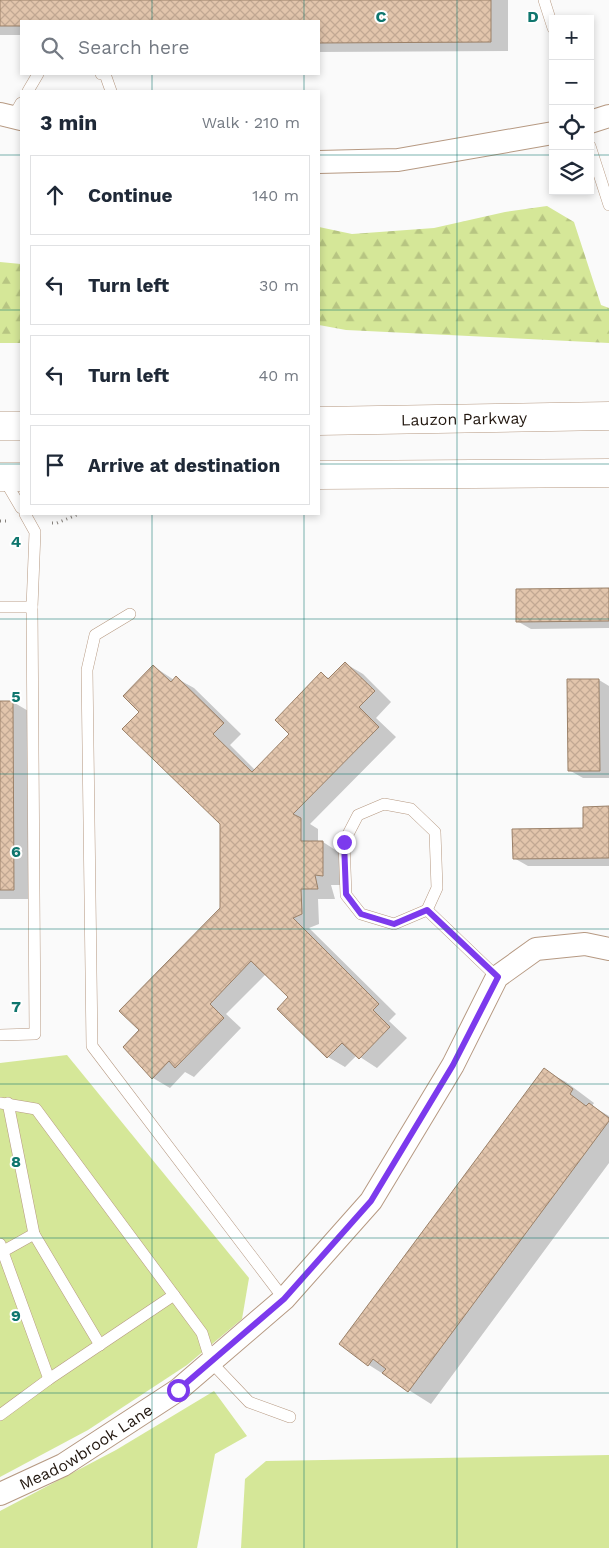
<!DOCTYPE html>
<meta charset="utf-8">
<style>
body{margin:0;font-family:"Work Sans",sans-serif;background:#f6f6f7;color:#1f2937}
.controls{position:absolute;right:15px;top:15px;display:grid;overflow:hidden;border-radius:0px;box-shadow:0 2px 8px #0003}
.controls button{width:45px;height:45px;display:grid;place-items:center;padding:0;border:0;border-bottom:1px solid #e0e1e3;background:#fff;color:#1f2937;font:25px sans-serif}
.stop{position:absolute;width:15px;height:15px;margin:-11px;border:4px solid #7c3aed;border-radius:50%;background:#fff}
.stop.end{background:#7c3aed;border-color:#fff;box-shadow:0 1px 5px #0008}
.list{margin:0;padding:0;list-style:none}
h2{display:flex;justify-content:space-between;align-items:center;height:65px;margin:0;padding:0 20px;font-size:21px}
h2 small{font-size:16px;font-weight:400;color:#747a83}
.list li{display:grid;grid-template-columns:32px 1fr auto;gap:15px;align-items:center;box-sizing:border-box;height:80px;margin:0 10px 10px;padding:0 10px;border:1px solid #e0e1e3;border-radius:0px}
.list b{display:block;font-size:19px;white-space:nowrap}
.list em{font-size:16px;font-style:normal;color:#747a83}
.icon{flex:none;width:28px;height:28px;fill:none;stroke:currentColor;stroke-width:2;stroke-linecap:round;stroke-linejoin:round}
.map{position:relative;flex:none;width:609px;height:1548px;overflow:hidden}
.search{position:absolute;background:#fff;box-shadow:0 2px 8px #0003;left:20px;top:20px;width:300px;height:55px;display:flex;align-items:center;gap:12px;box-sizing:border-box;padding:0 18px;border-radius:0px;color:#747a83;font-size:19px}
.panel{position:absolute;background:#fff;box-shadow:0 2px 8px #0003;left:20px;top:90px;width:300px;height:425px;border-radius:0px}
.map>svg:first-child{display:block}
.green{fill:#d5e798}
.forest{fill:url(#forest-firs)}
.shadow{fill:#0003}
.building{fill:url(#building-cross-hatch);stroke:#9a8068}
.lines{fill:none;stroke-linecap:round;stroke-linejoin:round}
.service-casing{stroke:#b69982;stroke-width:12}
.minor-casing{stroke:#b69982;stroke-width:24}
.secondary-casing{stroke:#b69982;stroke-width:29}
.path{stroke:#86817c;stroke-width:3;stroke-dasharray:1 4;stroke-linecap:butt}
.service{stroke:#fff;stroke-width:11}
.minor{stroke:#fff;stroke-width:22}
.secondary{stroke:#fff;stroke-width:28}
.route{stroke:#7c3aed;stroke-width:6}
.grid{fill:none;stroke:#0f766e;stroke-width:1;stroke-opacity:0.55}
.labels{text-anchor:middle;stroke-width:4;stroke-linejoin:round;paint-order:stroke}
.street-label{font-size:16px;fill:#21160e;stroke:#fff}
.grid-label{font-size:16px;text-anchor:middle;font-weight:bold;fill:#0f766e;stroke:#fff;stroke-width:4;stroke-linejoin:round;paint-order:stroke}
</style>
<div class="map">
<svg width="609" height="1548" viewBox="0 0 609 1548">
<defs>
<pattern id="forest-firs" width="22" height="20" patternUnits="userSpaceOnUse" patternTransform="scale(1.25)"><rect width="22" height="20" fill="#d5e798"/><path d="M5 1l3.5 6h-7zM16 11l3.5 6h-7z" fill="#b7c582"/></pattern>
<pattern id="building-cross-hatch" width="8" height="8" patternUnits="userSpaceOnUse" patternTransform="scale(1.25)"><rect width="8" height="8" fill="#e2c5ac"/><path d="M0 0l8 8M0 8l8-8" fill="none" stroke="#c2a893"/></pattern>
</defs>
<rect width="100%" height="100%" fill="#fafafa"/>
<g class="green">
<path d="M67,1055l182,223 -7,41 -55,46 -99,65 -88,47v-414z"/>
<path d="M214,1391l33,45 -32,18 -18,94h-197v-37l116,-61z"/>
<path d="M609,1455v93h-368l4,-69 21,-18z"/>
</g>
<g class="forest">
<path d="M547,206l27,16 27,83 8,3v35l-263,-13 -27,-5v-98l33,7 82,-6 71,-16z"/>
<path d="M0,262l21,2v79h-21z"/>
</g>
<g class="shadow">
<path d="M0,0h508v51l-189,1v-31h-298v14h-21z"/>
<path d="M609,590v38l-78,1 -14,-8z"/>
<path d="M346,664l17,10 28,28 -15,16 20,19 -86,87 8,5v13h5l17,11 1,32h-10l4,14h-17l1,25 -10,4 87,86 -7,7 18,17 -30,30 -20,-13 -12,12 -17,-10 -49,-48 11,-12 -24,-23 -40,40 15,14 -47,49 -9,-5 -15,16 -17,-10 -12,-48 81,-121 -1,-85 -80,-112 12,-46 21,14 2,-2 18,10 47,46 -11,11 25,25 36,-36 30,-60 10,5z"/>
<path d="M599,680l10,6v92h-26l-14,-8z"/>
<path d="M0,702h13l17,10 1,187h-31z"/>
<path d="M609,808v58h-81l-14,-8 71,-28z"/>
<path d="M544,1070l22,12 28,21 -2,3 17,10v47l-178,241 -62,-39 -28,-21z"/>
</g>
<g class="building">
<path d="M0,0h491v42l-172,1v-22h-298v5h-21z"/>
<path d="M609,588v33l-93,1v-33z"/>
<path d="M345,662l30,29 -16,16 20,20 -86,87 8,4v23h22v35l-8,-1 3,14h-17l1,25 -9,4 86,86 -6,6 17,17 -31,32 -17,-16 -15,15 -50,-49 11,-12 -37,-36 -41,43 14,14 -49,50 -6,-7 -17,18 -29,-32 16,-17 -20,-19 101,-103v-84l-98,-95 17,-17 -16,-16 30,-31 18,17 5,-6 48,47 -11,11 39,38 37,-38 -14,-14 46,-48 7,7z"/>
<path d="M567,679h32l1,92h-32z"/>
<path d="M0,701h13l1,189h-14z"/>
<path d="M609,806v52l-96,1 -1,-30 71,-1v-21z"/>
<path d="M544,1068l29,21 -3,5 16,12 3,-3 20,15v3l-201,271 -26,-19 4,-4 -13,-10 -5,7 -29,-22z"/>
</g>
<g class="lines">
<g class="service-casing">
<g id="service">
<path d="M544,0l9,28"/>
<path d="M101,74h4l6,17"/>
<path d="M28,91l10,-17"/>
<path d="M13,117l8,-14"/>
<path d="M590,146l19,59"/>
<path d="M4,479l17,29"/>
<path d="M0,607h32l3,-75 -10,-18"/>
<path d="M130,614l-35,21 -8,35 5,376 192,253"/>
<path d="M427,910l-33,14 -33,-10 -15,-19 -2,-53 14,-27 26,-11 27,5 24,23 2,56 -10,22 70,67"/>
<path d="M0,1035l35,-1 -3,-427"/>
<path d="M0,1103l36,6 166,224 9,29 38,40 41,15"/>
<path d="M8,1103l26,131 66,111"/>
<path d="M0,1244l49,135"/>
<path d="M0,1253l34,-19"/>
<path d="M0,1415l49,-36 125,-84"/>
</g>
</g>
<g class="minor-casing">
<g id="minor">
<path d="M0,114l21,5"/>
<path d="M590,122l19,-6"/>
<path d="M319,162l79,-2 155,-27"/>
<path id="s1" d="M0,1494l63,-29 115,-75 106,-91 87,-98 82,-136 44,-88 39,-28 49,-5 24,5"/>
</g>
</g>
<g class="secondary-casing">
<g id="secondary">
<path id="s2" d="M319,421l290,-5"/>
<path d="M0,426h21"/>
<path d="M319,475l290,-2"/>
<path d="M0,477h21"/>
</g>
</g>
<g class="path">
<path d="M0,521h8"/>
<path d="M52,523h5l22,-9"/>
</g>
<use href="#service" class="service"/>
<use href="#minor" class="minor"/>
<use href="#secondary" class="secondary"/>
</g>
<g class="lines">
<path class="route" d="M178,1390l106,-91 87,-98 82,-136 45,-88 -71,-67 -33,14 -33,-10 -15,-20 -2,-52"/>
</g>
<path class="grid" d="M152,0v21M304,0v21M457,0v1548M152,74v17M304,74v17M0,155h21M319,155h234M590,155h19M0,310h21M319,310h290M0,464h21M319,464h290M152,514v1034M304,514v1034M0,619h609M0,774h609M0,929h609M0,1084h609M0,1238h609M0,1393h609"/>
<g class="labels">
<g class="street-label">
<text dy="6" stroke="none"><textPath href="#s2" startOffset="145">Lauzon Parkway</textPath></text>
<text dy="6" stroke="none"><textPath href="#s1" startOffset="98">Meadowbrook Lane</textPath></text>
</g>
</g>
<g class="grid-label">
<text x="381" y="22">C</text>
<text x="533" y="22">D</text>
<text x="16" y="547">4</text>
<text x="16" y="702">5</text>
<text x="16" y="857">6</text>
<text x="16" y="1012">7</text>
<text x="16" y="1167">8</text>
<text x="16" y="1321">9</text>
</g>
</svg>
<div class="controls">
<button>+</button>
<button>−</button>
<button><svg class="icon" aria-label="locate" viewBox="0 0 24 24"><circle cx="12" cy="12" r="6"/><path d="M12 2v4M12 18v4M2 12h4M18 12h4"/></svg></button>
<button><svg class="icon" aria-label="layers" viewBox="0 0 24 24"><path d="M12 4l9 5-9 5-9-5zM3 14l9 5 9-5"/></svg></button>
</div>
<div class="stop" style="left:178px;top:1390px"></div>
<div class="stop end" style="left:344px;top:842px"></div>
<div class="search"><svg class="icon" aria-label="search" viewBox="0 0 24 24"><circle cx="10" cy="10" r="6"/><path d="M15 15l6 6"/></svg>Search here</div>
<section class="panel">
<h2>3 min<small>Walk · 210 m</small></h2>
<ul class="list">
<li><svg class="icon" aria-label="ahead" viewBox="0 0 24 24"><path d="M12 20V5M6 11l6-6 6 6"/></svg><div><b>Continue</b></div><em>140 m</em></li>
<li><svg class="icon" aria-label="left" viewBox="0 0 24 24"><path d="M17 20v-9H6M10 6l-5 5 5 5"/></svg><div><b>Turn left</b></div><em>30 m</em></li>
<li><svg class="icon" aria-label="left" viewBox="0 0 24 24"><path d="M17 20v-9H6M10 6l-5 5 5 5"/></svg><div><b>Turn left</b></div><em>40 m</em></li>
<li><svg class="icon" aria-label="arrive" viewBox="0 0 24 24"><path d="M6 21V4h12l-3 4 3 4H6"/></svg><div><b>Arrive at destination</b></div></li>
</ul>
</section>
</div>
